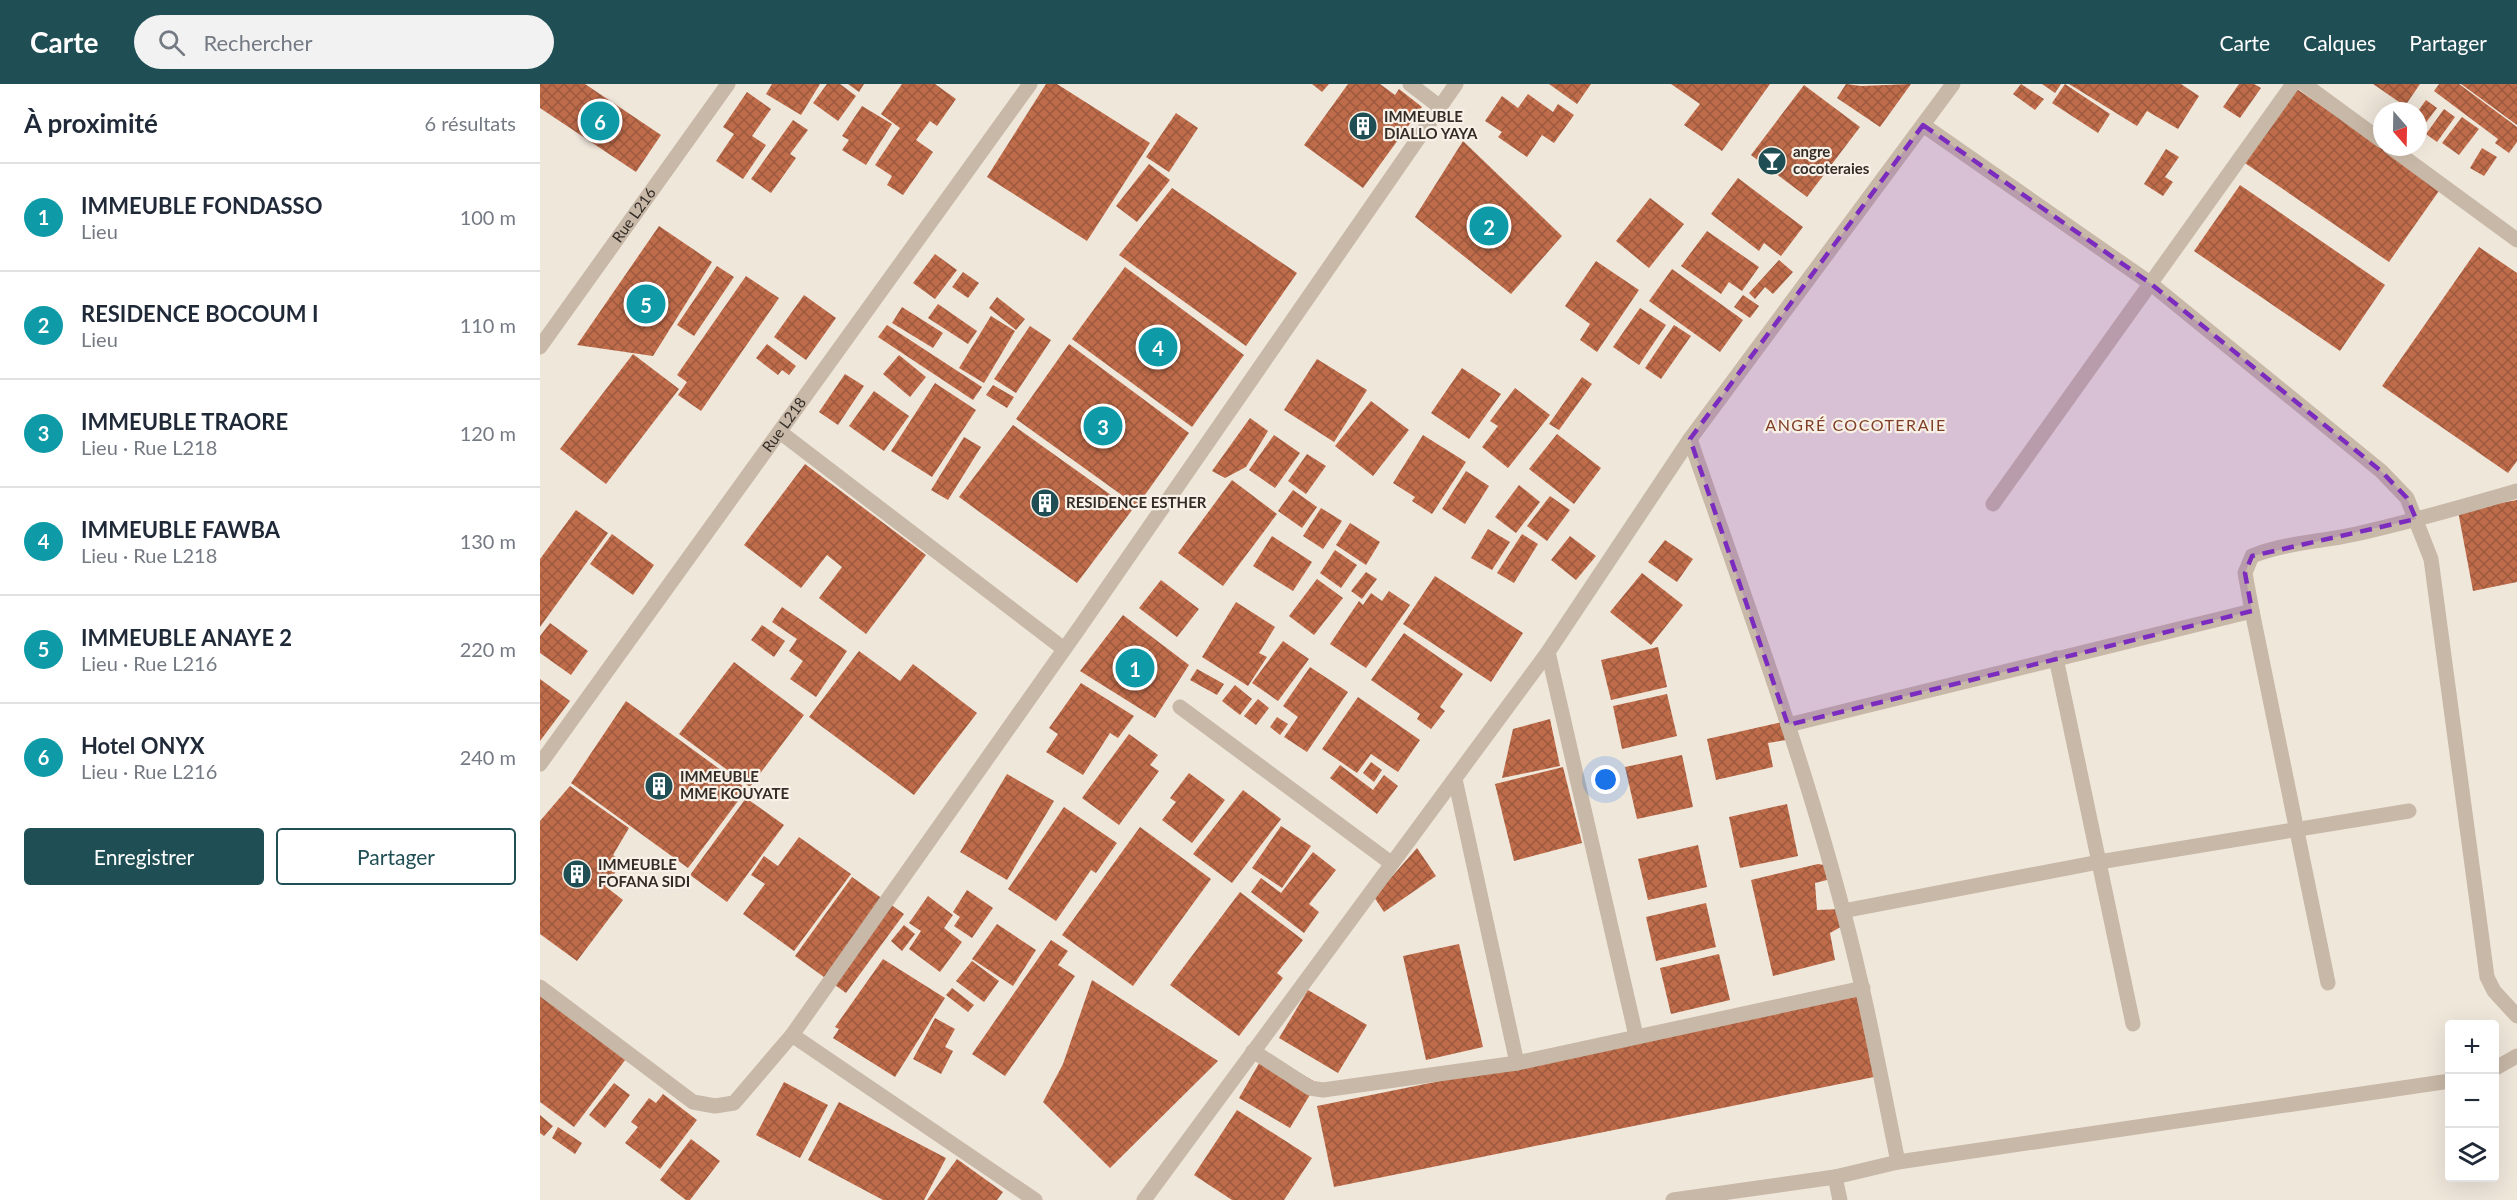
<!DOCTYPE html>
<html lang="fr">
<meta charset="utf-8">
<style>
body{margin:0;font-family:Lato,sans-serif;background:#f2f2f3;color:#1f2937}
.controls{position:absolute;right:18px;bottom:18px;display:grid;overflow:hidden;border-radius:6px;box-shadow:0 6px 24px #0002}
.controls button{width:54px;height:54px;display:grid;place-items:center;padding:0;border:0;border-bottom:2px solid #e0e1e3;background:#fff;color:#1f2937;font:30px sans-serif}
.compass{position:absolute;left:1833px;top:18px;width:54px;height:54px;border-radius:50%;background:#fff;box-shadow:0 6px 24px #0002;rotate:160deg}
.you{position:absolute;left:1066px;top:696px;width:21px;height:21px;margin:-15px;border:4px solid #fff;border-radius:50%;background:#1a73e8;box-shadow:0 0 0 9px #1a73e833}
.badge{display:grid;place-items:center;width:39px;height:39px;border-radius:50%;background:#1f4e54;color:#fff;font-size:20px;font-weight:700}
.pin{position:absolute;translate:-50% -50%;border:3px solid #fff;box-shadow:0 2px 6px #0006}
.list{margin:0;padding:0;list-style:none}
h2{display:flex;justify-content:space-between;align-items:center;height:78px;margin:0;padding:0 24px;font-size:26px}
h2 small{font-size:20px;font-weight:400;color:#747a83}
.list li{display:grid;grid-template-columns:39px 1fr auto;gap:18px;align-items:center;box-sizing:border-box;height:108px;padding:0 24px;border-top:2px solid #e0e1e3}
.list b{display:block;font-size:22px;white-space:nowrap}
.list p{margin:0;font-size:20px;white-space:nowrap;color:#747a83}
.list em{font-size:20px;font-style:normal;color:#747a83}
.actions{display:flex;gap:12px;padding:18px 24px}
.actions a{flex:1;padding:14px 0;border:2px solid #1f4e54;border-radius:6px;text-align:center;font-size:21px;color:#1f4e54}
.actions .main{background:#1f4e54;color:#fff}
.icon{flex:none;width:33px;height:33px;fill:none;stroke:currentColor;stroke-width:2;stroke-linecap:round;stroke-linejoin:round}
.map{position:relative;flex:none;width:1977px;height:1116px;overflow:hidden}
header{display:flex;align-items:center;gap:36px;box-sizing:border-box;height:84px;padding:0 30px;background:#1f4e54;color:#fff}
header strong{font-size:28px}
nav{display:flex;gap:33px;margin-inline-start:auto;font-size:21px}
.search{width:420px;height:54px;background:#f2f2f3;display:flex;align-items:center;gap:15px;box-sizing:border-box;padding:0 21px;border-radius:33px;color:#747a83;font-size:22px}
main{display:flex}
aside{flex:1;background:#fff}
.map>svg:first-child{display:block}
.building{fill:url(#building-cross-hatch)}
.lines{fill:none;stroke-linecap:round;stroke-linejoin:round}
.street{stroke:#c7b8a7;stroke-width:15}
.marked{fill:#7b2cbf;fill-opacity:0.2;stroke:#7b2cbf;stroke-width:4.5;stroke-dasharray:12 8;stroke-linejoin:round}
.labels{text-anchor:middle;stroke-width:4.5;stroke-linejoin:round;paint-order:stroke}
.poi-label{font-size:15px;font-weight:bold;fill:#342c27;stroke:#f8f1e7;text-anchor:start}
.street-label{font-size:15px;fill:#342c27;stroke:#f8f1e7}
.neighbourhood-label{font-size:16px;letter-spacing:1.5px;fill:#7f3e25;stroke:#f8f1e7}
</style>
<header>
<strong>Carte</strong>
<div class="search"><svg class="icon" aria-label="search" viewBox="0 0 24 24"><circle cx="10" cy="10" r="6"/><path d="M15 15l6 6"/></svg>Rechercher</div>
<nav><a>Carte</a><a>Calques</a><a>Partager</a></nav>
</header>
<main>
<aside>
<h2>À proximité<small>6 résultats</small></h2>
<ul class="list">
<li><span class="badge" style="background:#0f9aa8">1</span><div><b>IMMEUBLE FONDASSO</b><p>Lieu</p></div><em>100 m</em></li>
<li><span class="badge" style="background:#0f9aa8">2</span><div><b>RESIDENCE BOCOUM I</b><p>Lieu</p></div><em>110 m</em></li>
<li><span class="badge" style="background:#0f9aa8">3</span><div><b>IMMEUBLE TRAORE</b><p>Lieu · Rue L218</p></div><em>120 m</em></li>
<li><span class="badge" style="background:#0f9aa8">4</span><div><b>IMMEUBLE FAWBA</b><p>Lieu · Rue L218</p></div><em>130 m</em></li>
<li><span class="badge" style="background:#0f9aa8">5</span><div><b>IMMEUBLE ANAYE 2</b><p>Lieu · Rue L216</p></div><em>220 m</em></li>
<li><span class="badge" style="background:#0f9aa8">6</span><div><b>Hotel ONYX</b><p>Lieu · Rue L216</p></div><em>240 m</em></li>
</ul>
<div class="actions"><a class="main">Enregistrer</a><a>Partager</a></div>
</aside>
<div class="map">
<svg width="1977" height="1116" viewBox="0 0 1977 1116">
<defs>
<pattern id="building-cross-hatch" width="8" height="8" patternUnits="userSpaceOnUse" patternTransform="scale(1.5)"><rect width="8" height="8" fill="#bf6c4a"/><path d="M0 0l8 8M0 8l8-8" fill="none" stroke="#9c593e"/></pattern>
</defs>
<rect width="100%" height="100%" fill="#f0e7db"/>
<g class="building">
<path d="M0,0h45l76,51 -25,37 -96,-64z"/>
<path d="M232,0h48l-19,31 -35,-21z"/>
<path d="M287,0h13l16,12 -18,25 -25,-18z"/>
<path d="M308,0h16l-5,8z"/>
<path d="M362,0h33l21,15 -19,27 -7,-5 -14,19 17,12 -30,43 -16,-10 5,-9 -17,-11 25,-37 -19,-14z"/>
<path d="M506,0h11l93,59 -63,98 -100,-64z"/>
<path d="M772,0h17l-7,8z"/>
<path d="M808,0h32l15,11 4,-6 23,18 -59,81 -59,-43z"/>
<path d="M1009,0h42l-14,20z"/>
<path d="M1131,0h99l-48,67 -38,-26 16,-21z"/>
<path d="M1306,0l15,2 50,-2 -31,43 -43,-29z"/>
<path d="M1481,0l23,15 -9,11 -22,-16z"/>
<path d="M1502,0h19l-6,9z"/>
<path d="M1525,0l45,30 -12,19 -46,-30z"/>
<path d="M1529,0h112l18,12 -21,33 -31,-18 -10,15z"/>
<path d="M1699,0h15l7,4 -21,30 -17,-11z"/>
<path d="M1833,0h47l-15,22z"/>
<path d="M1899,0h20l58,43v15l-8,11 -14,-10 3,-4 -64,-48z"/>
<path d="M1921,0h56v41z"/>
<path d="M1264,1l56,42 -53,70 -56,-42z"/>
<path d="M1754,3l147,101 -52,74 -147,-101z"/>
<path d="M207,8l24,17 -19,27 14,9 -23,34 -27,-18 18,-27 -11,-7z"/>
<path d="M988,10l25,18 5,-8 16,11 -20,28 -12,-8 -15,22 -29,-20 4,-5 -17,-11 17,-25 16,12z"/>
<path d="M1886,16l11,8 -16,21 -3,-2v-16z"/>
<path d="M322,22l30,18 -26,41 -24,-15 7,-10 -7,-4z"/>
<path d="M1904,25l11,8 -18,25 -11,-8z"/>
<path d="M636,29l22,15 -29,44 -23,-15z"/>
<path d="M1922,33l17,12 -20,26 -17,-12z"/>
<path d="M253,36l15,10 -18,24 6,4 -25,35 -20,-14z"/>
<path d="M923,57l99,95 -51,58 -96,-77z"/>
<path d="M1942,64l15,9 -13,19 -14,-8z"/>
<path d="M1626,65l13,8 -14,20 8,5 -10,14 -19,-12z"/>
<path d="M609,80l21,16 -33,42 -21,-16z"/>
<path d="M1198,94l65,49 -22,29 -17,-13 -5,8 -48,-37z"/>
<path d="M1700,101l145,100 -45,66 -146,-100z"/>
<path d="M632,104l125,85 -51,73 -127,-91z"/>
<path d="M1110,114l34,26 -35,44 -33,-27z"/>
<path d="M119,142l53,36 -59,94 -76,-11z"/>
<path d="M1167,147l52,36 -17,24 -13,-9 -8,12 -40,-28z"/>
<path d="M1939,163l38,26v188l-9,12 -126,-87z"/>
<path d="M395,170l22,16 -22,29 -22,-16z"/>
<path d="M1239,176l14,12 -20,22 -8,-7 -10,12 -6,-6z"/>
<path d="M1056,177l43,29 -42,62 -17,-12 10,-16 -25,-18z"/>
<path d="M177,182l17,11 -40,59 -17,-11z"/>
<path d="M585,183l119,88 -52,72 -120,-88z"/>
<path d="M1132,185l71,51 -23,32 -71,-51z"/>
<path d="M423,188l16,11 -11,15 -16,-11z"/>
<path d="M206,192l33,22 -78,113 -23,-16 9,-13 -10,-7z"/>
<path d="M264,211l32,23 -30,42 -32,-23z"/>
<path d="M1203,211l16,11 -9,12 -16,-11z"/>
<path d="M457,213l28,22 -9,11 -27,-22z"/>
<path d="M398,220l39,27 -9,13 -40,-26z"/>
<path d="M362,223l41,26 -10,15 -41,-25z"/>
<path d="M1100,224l26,17 -27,40 -26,-18z"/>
<path d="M451,232l24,15 -31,52 -25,-15z"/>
<path d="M347,241l95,62 -9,13 -95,-63z"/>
<path d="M1134,241l17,11 -30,43 -16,-11z"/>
<path d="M490,242l21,14 -35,53 -22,-14z"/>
<path d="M227,260l29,22 -7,9 -7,-5 -4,5 -22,-17z"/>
<path d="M529,260l120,89 -52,73 -121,-87z"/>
<path d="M93,270l46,35 -73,95 -46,-35z"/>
<path d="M359,271l27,22 -16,20 -27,-23z"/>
<path d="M777,275l50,31 -33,52 -50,-32z"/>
<path d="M922,284l39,26 -32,45 -38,-26z"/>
<path d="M305,290l19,12 -26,39 -19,-13z"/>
<path d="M1042,293l10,7 -33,46 -10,-6z"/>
<path d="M395,299l41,27 -44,67 -41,-26z"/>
<path d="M453,301l21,12 -7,11 -21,-13z"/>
<path d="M975,304l35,27 -42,53 -26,-21 16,-21 -8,-5z"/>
<path d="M334,307l35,25 -25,35 -35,-25z"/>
<path d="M831,317l38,29 -36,46 -38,-30z"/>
<path d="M710,334l18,13 -22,36 -21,11 -13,-7z"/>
<path d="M473,341l119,85 -55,73 -118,-86z"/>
<path d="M1017,350l44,34 -27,36 -45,-35z"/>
<path d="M734,351l26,18 -25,35 -26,-18z"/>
<path d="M883,351l43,27 -34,52 -20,-13 3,-4 -22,-14z"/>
<path d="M424,353l17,10 -33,53 -17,-10z"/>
<path d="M767,370l19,12 -20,28 -18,-13z"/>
<path d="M265,380l121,91 -60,79 -47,-36 23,-31 -15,-12 -26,33 -57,-43z"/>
<path d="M926,387l23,15 -24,38 -23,-15z"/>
<path d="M692,396l45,34 -54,72 -45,-33z"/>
<path d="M979,401l21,17 -24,31 -21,-16z"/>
<path d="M753,406l24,17 -15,21 -24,-17z"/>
<path d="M1010,412l20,14 -23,31 -20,-15z"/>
<path d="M1977,416v82l-44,9 -15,-80z"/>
<path d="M781,424l21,13 -19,28 -20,-13z"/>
<path d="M36,426l32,23 -68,94v-68z"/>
<path d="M810,439l30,19 -14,23 -30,-20z"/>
<path d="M948,445l22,13 -18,28 -21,-12z"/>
<path d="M72,450l42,31 -21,30 -43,-31z"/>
<path d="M982,450l16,10 -24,39 -17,-10z"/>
<path d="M732,452l40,26 -19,29 -40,-25z"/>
<path d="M1030,452l26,20 -20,24 -25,-20z"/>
<path d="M1125,456l28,19 -16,23 -29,-20z"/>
<path d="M795,466l22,15 -16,23 -21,-15z"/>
<path d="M826,488l11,7 -15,20 -11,-8z"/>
<path d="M1102,489l41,32 -32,40 -41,-33z"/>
<path d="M895,492l88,57 -32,49 -88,-58z"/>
<path d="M777,495l26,19 -29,37 -25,-19z"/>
<path d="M621,496l38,29 -22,28 -38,-29z"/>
<path d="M849,507l21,14 -44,63 -36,-24 29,-43 4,4 8,-12 11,8z"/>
<path d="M696,518l39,25 -16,26 8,4 -19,29 -46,-29z"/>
<path d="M242,523l65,44 -31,46 -26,-18 13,-18 -14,-10 8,-12 -25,-17z"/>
<path d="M583,531l66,50 -34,53 -75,-47z"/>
<path d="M10,539l38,28 -17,24 -31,-22v-17z"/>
<path d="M222,541l23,16 -11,16 -23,-17z"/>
<path d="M864,549l59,41 -23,33 5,4 -14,18 -14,-10 3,-5 -49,-34z"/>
<path d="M743,557l26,18 -31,42 -26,-18z"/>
<path d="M1118,563l9,40 -56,13 -10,-40z"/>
<path d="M319,567l41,30 13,-17 64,49 -63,82 -105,-78z"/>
<path d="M194,578l70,53 -54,72 -71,-53z"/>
<path d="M770,583l38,25 -41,60 -23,-15 14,-20 -15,-11z"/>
<path d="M657,585l27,15 -7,11 -27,-15z"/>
<path d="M0,595l30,22 -30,40z"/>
<path d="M541,599l53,33 -16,22 -8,-5 -27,42 -37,-23 12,-18 -9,-6z"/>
<path d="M695,601l17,14 -12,16 -18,-14z"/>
<path d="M1127,610l10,42 -55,13 -9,-43z"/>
<path d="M818,613l62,43 -22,32 -27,-18 -14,19 -35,-24z"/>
<path d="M718,615l11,9 -13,17 -12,-9z"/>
<path d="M86,617l121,88 -59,79 -117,-85z"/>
<path d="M737,633l11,7 -8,11 -10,-8z"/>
<path d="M1010,635l10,47 -58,12 11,-49z"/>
<path d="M1242,638l4,18 -18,3 5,24 -57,13 -9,-41z"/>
<path d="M589,650l29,21 -8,10 9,6 -40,54 -37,-27z"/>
<path d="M1142,671l11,52 -56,12 -12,-52z"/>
<path d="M831,678l11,8 -8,12 -11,-9z"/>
<path d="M800,681l33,25 11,-15 14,11 -21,28 -47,-36z"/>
<path d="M1023,683l19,76 -68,18 -19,-77z"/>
<path d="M649,689l36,27 -33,43 -30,-23 14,-18 -6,-4z"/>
<path d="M467,690l47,27 -47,79 -47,-28z"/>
<path d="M30,702l59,42 -16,27 10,7 -18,24 18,14 -46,61 -37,-27v-113z"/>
<path d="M703,706l38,29 -49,64 -39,-29z"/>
<path d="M206,714l38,27 -57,77 -37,-27z"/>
<path d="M1247,720l11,52 -58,12 -11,-51z"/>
<path d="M524,723l53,36 -21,30 -5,-3 -35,51 -48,-32z"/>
<path d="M741,742l30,20 -29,42 -30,-20z"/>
<path d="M600,743l71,52 -78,107 -71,-51z"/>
<path d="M259,753l52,37 -57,77 -51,-37 22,-30 -14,-9 13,-19 14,10z"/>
<path d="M1158,761l9,42 -59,13 -10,-41z"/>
<path d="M877,764l19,28 -52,36 -10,-15z"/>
<path d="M773,768l23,18 -27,34 10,8 -15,21 -53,-41 10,-14 20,15z"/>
<path d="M1278,780l6,1 3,15 -12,3 2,27 24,-1 5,15 -16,9 5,27 -62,16 -22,-96z"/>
<path d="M312,793l52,37 -58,79 -51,-37z"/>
<path d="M427,806l26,18 -21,30 -18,-12 6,-9 -7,-5z"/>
<path d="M700,808l63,48 -26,33 6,5 -44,58 -69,-51z"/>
<path d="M388,812l25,19 -9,13 18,14 -22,30 -31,-23 12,-18 -12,-8z"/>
<path d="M1166,819l10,44 -60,14 -10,-44z"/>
<path d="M457,840l39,26 -23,36 -41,-27z"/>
<path d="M364,841l11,9 -13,17 -11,-10z"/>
<path d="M511,856l17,11 -10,14 17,11 -70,100 -33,-22z"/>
<path d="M919,860l24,103 -57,13 -23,-104z"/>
<path d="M1179,870l11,46 -59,14 -11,-46z"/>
<path d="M343,875l62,39 -50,79 -62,-39 6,-9 -4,-2z"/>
<path d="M432,877l27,20 -15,21 -28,-21z"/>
<path d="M552,896l126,81 -108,107 -67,-66 20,-38z"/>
<path d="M0,904l89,67 -55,72 -34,-25z"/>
<path d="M412,904l22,17 -6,7 -22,-17z"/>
<path d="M768,906l59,35 -29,48 -59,-35z"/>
<path d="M1317,912l17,81 -540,110 -17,-81z"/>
<path d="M395,934l20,11 -10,18 8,4 -12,23 -28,-15z"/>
<path d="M725,969l52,30 -27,45 -51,-30z"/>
<path d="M244,998l44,23 -28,53 -44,-23z"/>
<path d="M74,999l16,12 -25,33 -16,-13z"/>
<path d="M123,1010l34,26 -37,49 -35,-26 13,-16 -7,-5 18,-24 7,5z"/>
<path d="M299,1018l107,56 -22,42h-41l-75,-40z"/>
<path d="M697,1026l75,48 -28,42h-52l-38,-25z"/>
<path d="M0,1031l13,11 -9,10 -4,-3z"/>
<path d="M18,1043l24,16 -7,11 -23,-16z"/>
<path d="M151,1055l29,22 -30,39h-4l-26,-20z"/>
<path d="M417,1075l46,33 -6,8h-70z"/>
</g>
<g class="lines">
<g class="street">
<path d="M870,0l30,23"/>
<path d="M1764,0l78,57"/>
<path d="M1383,41l227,158 231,188 26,27 24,61 56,418 7,14 23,25"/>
<path d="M1850,63l127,93"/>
<path id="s1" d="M0,263l188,-263"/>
<path d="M240,348l284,217"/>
<path d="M1150,355c54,157 112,314 154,475 22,82 37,165 54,248"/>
<path d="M1453,420l300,-420"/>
<path d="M1008,568l88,384"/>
<path d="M1516,574l77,366"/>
<path d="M640,623l211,156"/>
<path d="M1248,641l464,-114"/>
<path id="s2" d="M0,680l490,-680"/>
<path d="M915,695l62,284"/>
<path d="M1303,827l256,-49 310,-51"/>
<path d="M1788,899l-76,-372 -7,-38 7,-17c32,-13 66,-14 99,-21 56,-12 111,-28 166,-44"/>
<path d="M0,903l153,115 22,4 19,-3 58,-68 288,-408 376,-543"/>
<path d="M252,951l243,165"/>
<path d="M713,967l57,37 13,2 194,-27 346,-75"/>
<path d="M1954,985l23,-13"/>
<path d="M1295,1093l5,23"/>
<path d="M604,1116l404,-548 142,-213 263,-355"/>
<path d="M1133,1116l162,-23 63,-15 552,-81"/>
</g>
</g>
<path class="marked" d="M1383,41l227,158 231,188 26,27 9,21 -164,37 -7,17 7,38 -464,114 -98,-286z"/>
<defs>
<g id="building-disc" transform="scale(1.5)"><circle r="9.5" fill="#1f4e54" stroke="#f8f1e7"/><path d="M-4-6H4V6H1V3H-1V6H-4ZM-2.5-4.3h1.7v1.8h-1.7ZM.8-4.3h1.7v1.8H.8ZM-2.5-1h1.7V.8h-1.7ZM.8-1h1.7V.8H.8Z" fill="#fff"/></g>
<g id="bar-disc" transform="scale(1.5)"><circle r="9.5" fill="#1f4e54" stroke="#f8f1e7"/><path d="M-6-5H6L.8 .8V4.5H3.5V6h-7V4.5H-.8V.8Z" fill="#fff"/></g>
</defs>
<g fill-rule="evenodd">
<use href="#building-disc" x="823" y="42"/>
<use href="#bar-disc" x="1232" y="77"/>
<use href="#building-disc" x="505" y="419"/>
<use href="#building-disc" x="119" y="702"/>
<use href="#building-disc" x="37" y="790"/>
</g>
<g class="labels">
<g class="poi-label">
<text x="844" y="38">IMMEUBLE<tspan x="844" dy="17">DIALLO YAYA</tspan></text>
<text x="1253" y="73">angre<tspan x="1253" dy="17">cocoteraies</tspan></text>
<text x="526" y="424">RESIDENCE ESTHER</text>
<text x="140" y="698">IMMEUBLE<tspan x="140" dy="17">MME KOUYATE</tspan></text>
<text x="58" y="786">IMMEUBLE<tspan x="58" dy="17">FOFANA SIDI</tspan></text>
</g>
<g class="street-label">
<text dy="5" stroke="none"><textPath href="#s1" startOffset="162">Rue L216</textPath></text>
<text dy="5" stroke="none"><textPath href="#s2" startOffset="418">Rue L218</textPath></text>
</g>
<g class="neighbourhood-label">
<text x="1316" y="347">ANGRÉ COCOTERAIE</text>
</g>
</g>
</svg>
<div class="controls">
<button>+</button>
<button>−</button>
<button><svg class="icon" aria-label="layers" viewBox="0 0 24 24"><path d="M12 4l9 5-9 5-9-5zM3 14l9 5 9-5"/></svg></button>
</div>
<svg class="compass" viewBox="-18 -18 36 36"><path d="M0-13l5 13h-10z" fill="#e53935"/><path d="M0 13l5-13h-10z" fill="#747a83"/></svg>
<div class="you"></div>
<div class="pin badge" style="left:595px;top:584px;background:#0f9aa8">1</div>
<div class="pin badge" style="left:949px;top:142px;background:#0f9aa8">2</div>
<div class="pin badge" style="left:563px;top:342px;background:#0f9aa8">3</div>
<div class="pin badge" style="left:618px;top:263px;background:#0f9aa8">4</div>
<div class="pin badge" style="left:106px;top:220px;background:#0f9aa8">5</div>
<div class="pin badge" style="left:60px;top:37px;background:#0f9aa8">6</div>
</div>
</main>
